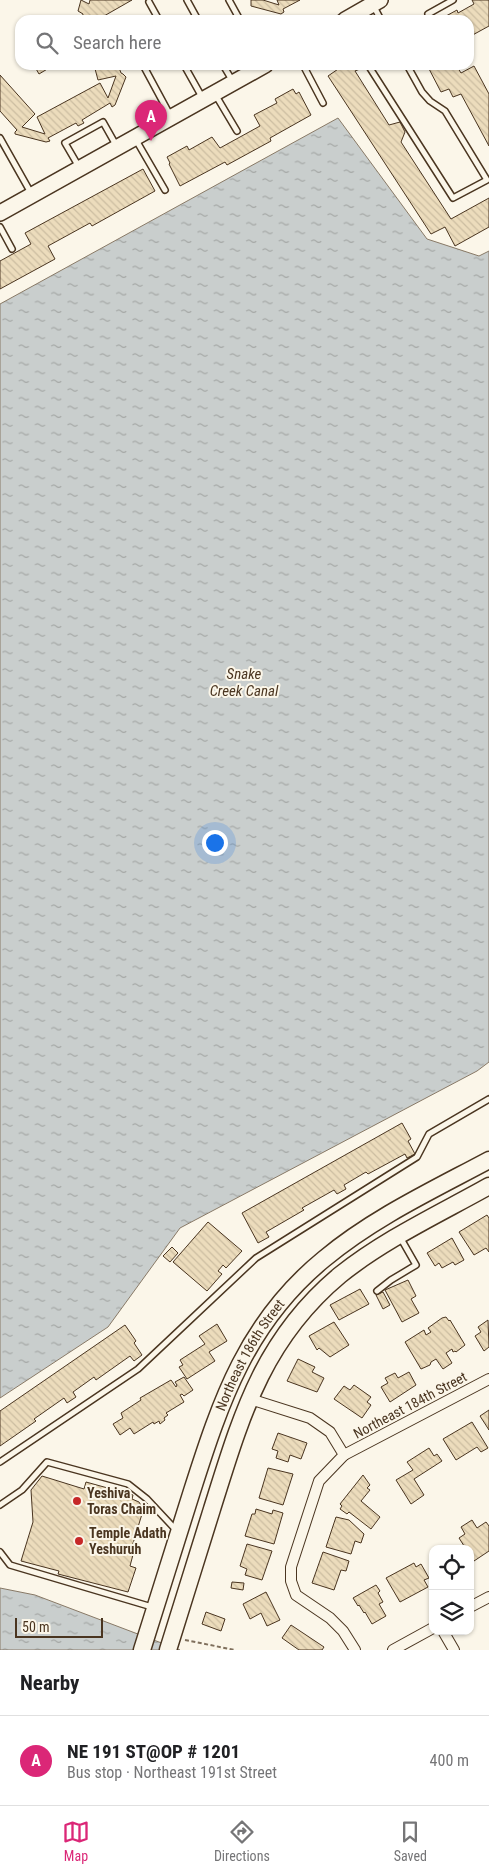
<!DOCTYPE html>
<meta charset="utf-8">
<style>
body{margin:0;font-family:"Roboto Condensed",sans-serif;background:#f6f6f6;color:#202124}
.controls{position:absolute;right:15px;bottom:15px;display:grid;overflow:hidden;border-radius:10px;box-shadow:0 1px 4px #0004}
.controls button{width:45px;height:45px;display:grid;place-items:center;padding:0;border:0;border-bottom:1px solid #e0e0e0;background:#fff;color:#202124;font:25px sans-serif}
.scale{position:absolute;left:15px;bottom:12px;width:88px;box-sizing:border-box;padding-left:5px;border:2px solid #4a3520;border-top:0;font-size:14px;line-height:18px;white-space:nowrap;color:#4a3520;-webkit-text-stroke:4px #fbf6e9;paint-order:stroke}
.you{position:absolute;left:214px;top:842px;width:18px;height:18px;margin:-12px;border:4px solid #fff;border-radius:50%;background:#1a73e8;box-shadow:0 0 0 8px #1a73e833}
.badge{display:grid;place-items:center;width:32px;height:32px;border-radius:50%;background:#db2777;color:#fff;font-size:16px;font-weight:700}
.pin{position:absolute;translate:-50% -41px;filter:drop-shadow(0 1px 2px #0008)}
.pin::after{content:'';position:absolute;top:26px;width:18px;height:15px;background:inherit;clip-path:polygon(0 0,100% 0,50% 100%)}
.list{margin:0;padding:0;list-style:none}
h2{display:flex;justify-content:space-between;align-items:center;height:65px;margin:0;padding:0 20px;font-size:21px}
h2 small{font-size:16px;font-weight:400;color:#757577}
.list li{display:grid;grid-template-columns:32px 1fr auto;gap:15px;align-items:center;box-sizing:border-box;height:90px;padding:0 20px;border-top:1px solid #e0e0e0}
.list b{display:block;font-size:19px;white-space:nowrap}
.list p{margin:0;font-size:16px;white-space:nowrap;color:#757577}
.list em{font-size:16px;font-style:normal;color:#757577}
.icon{flex:none;width:28px;height:28px;fill:none;stroke:currentColor;stroke-width:2;stroke-linecap:round;stroke-linejoin:round}
.map{position:relative;flex:none;width:489px;height:1650px;overflow:hidden}
.search{position:absolute;background:#fff;box-shadow:0 1px 4px #0004;left:15px;right:15px;top:15px;height:55px;display:flex;align-items:center;gap:12px;box-sizing:border-box;padding:0 18px;border-radius:15px;color:#757577;font-size:19px}
.sheet{height:155px;background:#fff}
nav{display:flex;justify-content:space-around;align-items:center;box-sizing:border-box;height:70px;border-top:1px solid #e0e0e0;background:#fff;font-size:14px;color:#757577}
nav a{display:grid;justify-items:center;gap:2px}
nav .on{color:#db2777}
.map>svg:first-child{display:block}
.water{fill:url(#water-ripples);stroke:#887966}
.building{fill:url(#building-back-hatch);stroke:#4a3520}
.lines{fill:none;stroke-linecap:round;stroke-linejoin:round}
.lane-casing{stroke:#4a3520;stroke-width:8}
.street-casing{stroke:#4a3520;stroke-width:12}
.secondary-casing{stroke:#4a3520;stroke-width:18}
.primary-casing{stroke:#4a3520;stroke-width:19}
.path{stroke:#7f6f5c;stroke-width:2;stroke-dasharray:4 2.5;stroke-linecap:butt}
.lane{stroke:#fbf6e9;stroke-width:5}
.street{stroke:#fbf6e9;stroke-width:10}
.secondary{stroke:#fbf6e9;stroke-width:15}
.primary{stroke:#fbf6e9;stroke-width:16}
.poi-dot{fill:#c62828;stroke:#fbf6e9;stroke-width:2}
.labels{text-anchor:middle;stroke-width:4;stroke-linejoin:round;paint-order:stroke}
.street-label{font-size:14px;fill:#4a3520;stroke:#fbf6e9}
.poi-label{font-size:14px;font-weight:bold;fill:#4a3520;stroke:#fbf6e9;text-anchor:start}
.water-label{font-size:15px;font-style:italic;fill:#4a3520;stroke:#fbf6e9}
</style>
<div class="map">
<svg width="489" height="1650" viewBox="0 0 489 1650">
<defs>
<pattern id="water-ripples" width="26" height="14" patternUnits="userSpaceOnUse" patternTransform="scale(1.25)"><rect width="26" height="14" fill="#c9cecd"/><path d="M2 4q2-2 4 0t4 0M15 11q2-2 4 0t4 0" fill="none" stroke="#a5a8a6"/></pattern>
<pattern id="building-back-hatch" width="6" height="6" patternUnits="userSpaceOnUse" patternTransform="scale(1.25)"><rect width="6" height="6" fill="#ecdcbc"/><path d="M-1 5l2 2M0 0l6 6M5-1l2 2" fill="none" stroke="#ccbda1"/></pattern>
</defs>
<rect width="100%" height="100%" fill="#fbf6e9"/>
<g class="water">
<path d="M338,118l89,121 52,17 10,-5v811l-12,9 -297,157 -72,99 -108,71v-1094z"/>
<path d="M0,1588l35,7 145,55h-180z"/>
</g>
<g class="building">
<path d="M81,0l8,4 1,-4h42l-28,16 1,4h-23l1,-6 -5,-3z"/>
<path d="M251,0h12l16,5 -2,-5h23l-17,9 1,3 -3,2 -30,-8z"/>
<path d="M472,0h17v26l-20,11v-17h-21l-2,-4 11,-6 1,3 16,-9z"/>
<path d="M40,65h14l-15,9 -4,-7z"/>
<path d="M94,65h24l3,8 2,1 3,3 -11,28 -3,2 -2,-4 -28,17 2,3 -6,3 -2,-3 -28,15 2,3 -4,1 -31,-8v-2l2,-2 -17,-19v-36l35,39 -13,13 23,7 -8,-17 63,-34 8,15 8,-22 -18,4z"/>
<path d="M344,65h13l3,4 -5,2 34,54 11,-3 5,10 -4,10 50,77 38,-21v29l-34,19 -10,-19 -14,7 -103,-158z"/>
<path d="M427,65h29l5,8 13,-7 15,28v52l-28,-52 -8,3 -4,-8 -8,3z"/>
<path d="M293,89l3,5 3,-2 12,23 -41,23 1,3 -44,24 -2,-3 -45,24 -11,-22 1,-1 -3,-6 20,-11 2,4 23,-13 8,11 40,-22 -6,-11 23,-12 -2,-4z"/>
<path d="M143,169l12,22 -63,35 -2,-3 -42,23 7,13 -55,30v-28l31,-17 -6,-11z"/>
<path d="M402,1123l9,16 -3,2 7,13 -8,4 -2,-4 -37,20 -2,-2 -22,13 2,4 -9,5 -3,-4 -32,18 2,2 -38,22 3,5 -11,6 -16,-30z"/>
<path d="M487,1215l2,3v34l-3,-4 -12,7 -15,-23z"/>
<path d="M208,1222l34,29 -16,17 -3,-3 -5,6 4,3 -15,17 -34,-29z"/>
<path d="M452,1238l12,22 -9,5 -2,-3 -11,6 -3,-5 -4,3 -8,-13z"/>
<path d="M172,1247l6,6 -8,9 -7,-6z"/>
<path d="M408,1280l8,16 -5,3 8,14 -17,9 -17,-32z"/>
<path d="M360,1289l9,15 -30,16 -9,-15z"/>
<path d="M383,1292l7,13 -7,4 -7,-14z"/>
<path d="M446,1317l3,4 1,-1 15,25 -9,7 -1,-1 -2,1 -1,-3 -6,4 6,10 -9,6 -7,-10 -5,3 -1,3 -9,4 -16,-27 19,-12 2,5 5,-3 -3,-4 14,-10z"/>
<path d="M488,1320l1,27 -5,4 -9,-15 6,-4 -3,-5z"/>
<path d="M334,1322l15,23 -19,12 -11,-9 -2,2 -8,-14z"/>
<path d="M217,1324l10,17 -18,11 6,9 -28,18 -8,-12 4,-2 -3,-5 25,-16 -6,-8z"/>
<path d="M125,1325l11,16 -2,2 8,12 -8,6 -4,-5 -34,24 -2,-3 -21,15 3,5 -9,6 -3,-5 -30,21 2,2 -36,25v-35z"/>
<path d="M298,1359l17,8 -3,5 12,6 -7,14 -30,-11z"/>
<path d="M409,1372l7,13 -26,17 -9,-15 7,-4 -3,-5 10,-5 3,5z"/>
<path d="M184,1377l9,13 -9,6 -2,-2 -2,1 4,7 -18,11 2,2 -4,3 1,2 -5,4 -1,-3 -5,3 -1,-2 -19,12 -4,-6 -10,7 -7,-11 10,-6 -2,-5 20,-13 -1,-2 31,-18 5,7 1,-2 -2,-3z"/>
<path d="M354,1385l17,12 -4,5 4,3 -9,13 -28,-19 10,-13 6,4z"/>
<path d="M489,1410v20l-9,-14z"/>
<path d="M472,1422l16,26 -7,4 -4,-5 -21,13 -13,-21z"/>
<path d="M278,1433l29,10 -6,16 -11,-4 -2,7 -12,-4 2,-7 -6,-2z"/>
<path d="M429,1448l5,8 3,-2 5,7 -28,18 10,16 -13,9 -15,-24 17,-10 -6,-8z"/>
<path d="M268,1468l25,6 -10,31 -24,-7z"/>
<path d="M363,1475l7,10 -3,3 3,2 -9,11 19,16 -9,12 -22,-17 -2,2 -7,-5 2,-3 -2,-2z"/>
<path d="M42,1476l42,13 2,-7 47,13 -1,4 7,3 3,5v7l-11,36 3,1 -4,15 6,2 -8,24 -70,-18 1,-3 -38,-10 12,-39 -2,-32z"/>
<path d="M256,1509l16,5 1,-4 10,3 -9,31 -29,-8 7,-22h3z"/>
<path d="M336,1517l13,3 15,14 -3,9 -6,-2 -4,13 -25,-7z"/>
<path d="M472,1520l5,8 9,-6 3,4v25l-15,10 -4,-6v-6h-4l-7,-11 6,-4 -4,-7z"/>
<path d="M247,1544l25,7 -10,29 -17,-5 2,-6 -7,-3z"/>
<path d="M323,1552l26,9 -3,10 -5,-1 -7,20 -22,-7z"/>
<path d="M414,1563l2,4 5,-3 8,14 -5,2 4,7 -28,15 -14,-24z"/>
<path d="M232,1582l12,1 -1,7 -12,-2z"/>
<path d="M376,1585l4,6 -2,2 5,9 -4,2 7,12 -14,8 -7,-12 -1,1 -5,-8 -1,1 -5,-8z"/>
<path d="M266,1592l14,28 -13,6 -6,-13 -11,6 -7,-15z"/>
<path d="M206,1612l19,7 -4,12 -19,-7z"/>
<path d="M291,1625l33,22 -2,3h-23l-17,-12z"/>
</g>
<g class="lines">
<g class="lane-casing">
<g id="lane">
<path d="M187,0l11,20"/>
<path d="M229,0l11,20"/>
<path d="M149,2l10,18"/>
<path d="M373,5l8,15"/>
<path d="M428,14l25,-14"/>
<path d="M143,65l27,50"/>
<path d="M184,65l18,32"/>
<path d="M223,65l9,15"/>
<path d="M303,65l20,38"/>
<path d="M368,65l85,133 34,-18 -42,-69 -15,-10 -8,-9 -15,-27"/>
<path d="M215,94l22,37"/>
<path d="M0,138l31,55"/>
<path d="M136,140l29,50"/>
<path d="M79,167l-14,-24 38,-21 13,23"/>
<path d="M0,227l12,22"/>
<path d="M377,1291l14,-11 25,-15 -16,-28"/>
<path d="M0,1462l138,-93 118,-111 161,-101 12,-23 60,-35"/>
<path d="M0,1505l22,-15 25,-28 81,22 19,15 29,31"/>
<path d="M0,1552l10,13 142,42"/>
</g>
</g>
<g class="street-casing">
<g id="street">
<path d="M250,1399l60,19 20,14 14,23 -25,26 -28,86v14l5,14 34,23 13,13 12,19"/>
<path d="M344,1455l145,-76"/>
<path d="M470,1607l19,-10"/>
<path d="M443,1631l11,19"/>
<path d="M393,1650l40,-22"/>
</g>
</g>
<g class="secondary-casing">
<g id="secondary">
<path d="M345,20l35,-20"/>
<path d="M0,213l265,-148"/>
</g>
</g>
<g class="primary-casing">
<g id="primary">
<path id="s1" d="M142,1650c17,-53 33,-106 50,-159 29,-91 55,-169 132,-232 49,-41 109,-69 165,-99"/>
<path d="M168,1650c15,-47 29,-94 44,-141 29,-92 50,-169 128,-234 45,-36 99,-61 149,-89"/>
</g>
</g>
<path class="path" d="M185,1640l50,10"/>
<use href="#lane" class="lane"/>
<use href="#street" class="street"/>
<use href="#secondary" class="secondary"/>
<use href="#primary" class="primary"/>
</g>
<g class="poi-dot">
<circle cx="77" cy="1501" r="5"/>
<circle cx="79" cy="1541" r="5"/>
</g>
<g class="labels">
<g class="street-label">
<text dy="5" stroke="none"><textPath href="#s1" startOffset="315">Northeast 186th Street</textPath></text>
<text transform="translate(410 1405) rotate(-28)" y="5">Northeast 184th Street</text>
</g>
<g class="poi-label">
<text x="87" y="1498">Yeshiva<tspan x="87" dy="16">Toras Chaim</tspan></text>
<text x="89" y="1538">Temple Adath<tspan x="89" dy="16">Yeshuruh</tspan></text>
</g>
<g class="water-label">
<text x="244" y="679">Snake<tspan x="244" dy="17">Creek Canal</tspan></text>
</g>
</g>
</svg>
<div class="controls">
<button><svg class="icon" aria-label="locate" viewBox="0 0 24 24"><circle cx="12" cy="12" r="6"/><path d="M12 2v4M12 18v4M2 12h4M18 12h4"/></svg></button>
<button><svg class="icon" aria-label="layers" viewBox="0 0 24 24"><path d="M12 4l9 5-9 5-9-5zM3 14l9 5 9-5"/></svg></button>
</div>
<div class="scale">50 m</div>
<div class="you"></div>
<div class="pin badge" style="left:151px;top:141px">A</div>
<div class="search"><svg class="icon" aria-label="search" viewBox="0 0 24 24"><circle cx="10" cy="10" r="6"/><path d="M15 15l6 6"/></svg>Search here</div>
</div>
<section class="sheet">
<h2>Nearby<small></small></h2>
<ul class="list">
<li><span class="badge">A</span><div><b>NE 191 ST@OP # 1201</b><p>Bus stop · Northeast 191st Street</p></div><em>400 m</em></li>
</ul>
</section>
<nav>
<a class="on"><svg class="icon" aria-label="map" viewBox="0 0 24 24"><path d="M3 6l6-2 6 2 6-2v14l-6 2-6-2-6 2zM9 4v14M15 6v14"/></svg>Map</a>
<a><svg class="icon" aria-label="directions" viewBox="0 0 24 24"><path d="M12 3l9 9-9 9-9-9zM9 14v-3h6M13 9l2 2-2 2"/></svg>Directions</a>
<a><svg class="icon" aria-label="saved" viewBox="0 0 24 24"><path d="M7 4h10v16l-5-4-5 4z"/></svg>Saved</a>
</nav>
